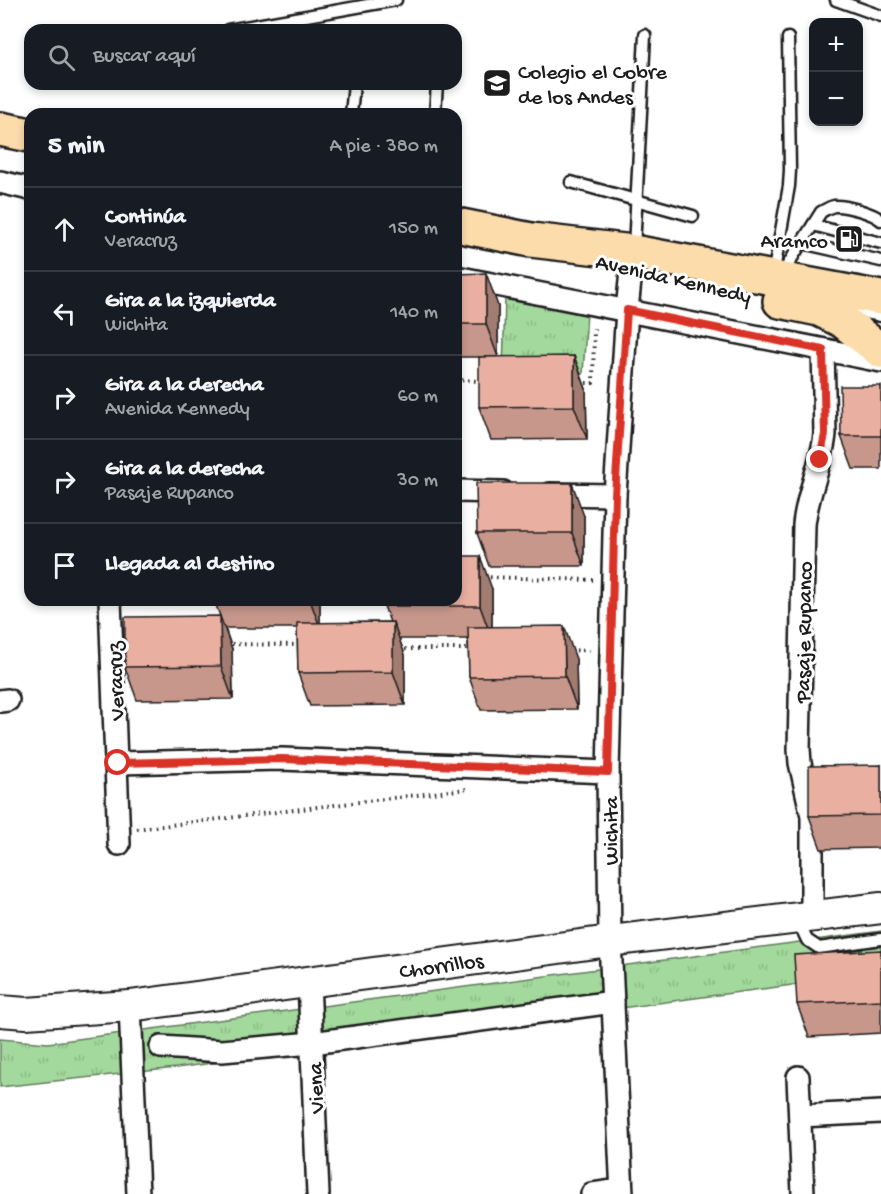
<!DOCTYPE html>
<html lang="es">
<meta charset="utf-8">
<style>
body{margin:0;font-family:"Gochi Hand",sans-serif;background:#20242c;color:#f1f3f6}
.controls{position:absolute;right:18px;top:18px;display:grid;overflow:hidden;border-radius:12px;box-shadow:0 3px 9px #0003}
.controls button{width:54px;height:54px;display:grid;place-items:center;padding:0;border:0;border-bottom:2px solid #363941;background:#171b24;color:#f1f3f6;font:30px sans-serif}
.stop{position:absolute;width:18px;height:18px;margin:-14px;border:4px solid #d93025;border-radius:50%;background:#fff}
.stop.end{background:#d93025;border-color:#fff;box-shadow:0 2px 6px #0008}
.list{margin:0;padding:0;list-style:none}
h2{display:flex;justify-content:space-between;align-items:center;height:78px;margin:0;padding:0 24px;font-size:26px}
h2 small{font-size:20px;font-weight:400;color:#9ea1a6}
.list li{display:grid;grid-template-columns:39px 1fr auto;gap:18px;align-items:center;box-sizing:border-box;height:84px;padding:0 24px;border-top:2px solid #363941}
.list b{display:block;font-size:22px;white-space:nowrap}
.list p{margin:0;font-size:20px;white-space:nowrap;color:#9ea1a6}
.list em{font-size:20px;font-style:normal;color:#9ea1a6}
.icon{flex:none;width:33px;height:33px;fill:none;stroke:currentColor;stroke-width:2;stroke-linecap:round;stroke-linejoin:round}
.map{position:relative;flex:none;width:881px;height:1194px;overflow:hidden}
.search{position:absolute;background:#171b24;box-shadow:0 3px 9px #0003;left:24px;top:24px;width:438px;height:66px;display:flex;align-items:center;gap:15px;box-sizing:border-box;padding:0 21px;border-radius:18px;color:#9ea1a6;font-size:22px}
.panel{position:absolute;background:#171b24;box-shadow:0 3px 9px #0003;left:24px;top:108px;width:438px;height:498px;border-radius:18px}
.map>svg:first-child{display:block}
.park{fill:url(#park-tufts);stroke:#607a5c;stroke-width:1.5}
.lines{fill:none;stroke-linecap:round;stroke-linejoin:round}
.lane-casing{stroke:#1c1c1c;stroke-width:15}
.street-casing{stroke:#1c1c1c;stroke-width:26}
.secondary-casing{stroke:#1c1c1c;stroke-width:34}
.primary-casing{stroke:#1c1c1c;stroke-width:38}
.path{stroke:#1c1c1c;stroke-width:4;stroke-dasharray:1.5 4.5;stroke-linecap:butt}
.lane{stroke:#fff;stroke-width:10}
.street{stroke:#fff;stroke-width:21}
.secondary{stroke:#fff;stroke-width:30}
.primary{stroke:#fddcac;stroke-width:33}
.wall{fill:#c8978b;stroke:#1c1c1c;stroke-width:1.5}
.shaded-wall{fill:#a37b71;stroke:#1c1c1c;stroke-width:1.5}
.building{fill:#e9b0a2;stroke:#1c1c1c;stroke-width:1.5}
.route{stroke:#d93025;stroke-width:8}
.labels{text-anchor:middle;stroke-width:6;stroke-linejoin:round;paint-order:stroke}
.poi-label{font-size:22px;fill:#1c1c1c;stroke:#fff;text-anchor:start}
.street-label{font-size:22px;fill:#1c1c1c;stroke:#fff}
</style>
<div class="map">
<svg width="881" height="1194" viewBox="0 0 881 1194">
<defs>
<pattern id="park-tufts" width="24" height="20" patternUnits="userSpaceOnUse" patternTransform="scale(1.5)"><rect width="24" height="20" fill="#a3d99c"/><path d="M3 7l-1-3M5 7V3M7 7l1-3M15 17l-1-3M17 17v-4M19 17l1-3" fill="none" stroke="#8cba86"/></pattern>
</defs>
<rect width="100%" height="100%" fill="#fff"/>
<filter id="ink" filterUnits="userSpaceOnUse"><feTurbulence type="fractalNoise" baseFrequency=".0167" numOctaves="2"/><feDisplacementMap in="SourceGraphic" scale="12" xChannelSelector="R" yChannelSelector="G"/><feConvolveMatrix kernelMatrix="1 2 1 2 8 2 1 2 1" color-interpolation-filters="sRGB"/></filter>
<g filter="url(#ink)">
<g class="park">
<path d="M505,298l82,14 -4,62 -80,-1z"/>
<path d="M881,931v42l-705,95 -176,19v-48l48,4z"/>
</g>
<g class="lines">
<g class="lane-casing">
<g id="lane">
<path d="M836,0l45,16"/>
<path d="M228,30l168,-30"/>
<path d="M351,114l3,-30"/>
<path d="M435,114l2,-30"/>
<path d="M571,182l122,34"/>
<path d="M813,225l68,18"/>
<path d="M802,243l79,18"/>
<path d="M634,248l11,-213"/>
<path d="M782,274l39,-62c4,-2 8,-5 13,-6 11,-1 39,7 47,14"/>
<path d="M773,276l16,-90 1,-16 -2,-132"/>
<path d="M847,309l34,7"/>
<path d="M798,921l9,19 12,8 62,-9"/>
</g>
</g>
<g class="street-casing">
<g id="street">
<path d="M0,182l30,7"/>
<path d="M456,277l425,84"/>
<path d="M456,491l47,1"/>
<path d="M550,494l65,1"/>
<path d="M110,600l9,244"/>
<path d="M0,701l8,-1"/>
<path d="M118,763l164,-4 326,13"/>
<path d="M812,916v-100l-12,-53 -1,-14 5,-224c3,-32 18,-60 21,-91l-2,-84"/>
<path d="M309,981l9,213"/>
<path d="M130,1006l8,188"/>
<path d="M161,1047l61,4 90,-8 301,-41"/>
<path d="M798,1077l5,117"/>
<path d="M800,1116l81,-4"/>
<path d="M592,1194l29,-4"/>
<path d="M622,1194l-12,-253 -2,-169 7,-277 12,-185 6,-58"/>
</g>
</g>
<g class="secondary-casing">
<path id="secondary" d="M0,1011l26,2 104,-7 480,-65 271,-33"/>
</g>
<g class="primary-casing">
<g id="primary">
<path d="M0,129l30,6"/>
<path d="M456,225l75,15 102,12 248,46"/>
<path d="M780,301l39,8 24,12 38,30"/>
</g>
</g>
<g class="path">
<path d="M456,380l26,1"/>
<path d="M580,383h13l1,-58"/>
<path d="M484,577l109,3"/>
<path d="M226,644l76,1"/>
<path d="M399,649h74"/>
<path d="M570,650l20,1"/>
<path d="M137,829l329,-40"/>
</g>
<use href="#lane" class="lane"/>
<use href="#street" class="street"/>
<use href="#secondary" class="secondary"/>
<use href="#primary" class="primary"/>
</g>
<g class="wall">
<path d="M456,274l42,32v51h-42z"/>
<path d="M574,356l12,33 1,50 -96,1 -12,-33z"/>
<path d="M881,386v83h-28l-12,-33z"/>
<path d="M584,516v50h-95l-12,-33z"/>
<path d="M492,589v38l84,32 1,50 -96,1 -12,-33 -1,-38h-69l6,16v50l-95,1 -12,-33 -1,-45h-72l7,21 1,50 -96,1 -12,-33 95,-51 -6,-16h106v23l70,-1 -6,-16z"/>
<path d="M881,765v83l-60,1 -12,-33z"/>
<path d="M881,950v83l-72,4 -12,-33z"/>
</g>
<g class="shaded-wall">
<path d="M486,273l12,33v51l-12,-33z"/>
<path d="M574,356l12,33 1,50 -13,-33z"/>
<path d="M572,483l12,33v50l-12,-33z"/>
<path d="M480,556l12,33v50l-12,-33z"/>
<path d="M310,600h10v27z"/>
<path d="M220,616l12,33 1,50 -12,-33z"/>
<path d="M393,622l12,33v50l-12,-33z"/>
<path d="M564,626l12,33 1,50 -12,-33z"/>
</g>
<g class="building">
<path d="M486,273v51h-30v-50z"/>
<path d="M574,356v50l-95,1v-50z"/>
<path d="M840,386h41v50h-40z"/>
<path d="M476,483h96v50h-95z"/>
<path d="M456,556h24v50h-96v-6h72z"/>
<path d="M220,616l1,50 -96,1v-50z"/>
<path d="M393,622v50l-95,1 -1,-50z"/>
<path d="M564,626l1,50 -96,1 -1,-50z"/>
<path d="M881,765v50l-72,1v-50z"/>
<path d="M881,950v50l-84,4 -3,-49z"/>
</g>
</g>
<g class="lines" filter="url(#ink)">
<path class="route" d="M118,763l164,-4 326,13 7,-277 12,-185 196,40 2,84 -5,26"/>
</g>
<defs>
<g id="school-square" transform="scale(1.5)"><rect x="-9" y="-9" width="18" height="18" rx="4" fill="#1c1c1c" stroke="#fff"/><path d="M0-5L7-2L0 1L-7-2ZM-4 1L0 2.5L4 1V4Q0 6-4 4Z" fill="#fff"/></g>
<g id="fuel-square" transform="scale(1.5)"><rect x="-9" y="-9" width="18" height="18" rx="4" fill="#1c1c1c" stroke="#fff"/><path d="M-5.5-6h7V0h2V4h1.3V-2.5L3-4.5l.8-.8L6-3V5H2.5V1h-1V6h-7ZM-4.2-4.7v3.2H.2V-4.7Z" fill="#fff"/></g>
</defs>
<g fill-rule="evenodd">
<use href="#school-square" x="497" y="83"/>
<use href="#fuel-square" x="849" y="239"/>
</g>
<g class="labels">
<g class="poi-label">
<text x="518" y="78">Colegio el Cobre<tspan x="518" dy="25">de los Andes</tspan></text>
<text x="828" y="247" text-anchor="end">Aramco</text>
</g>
<g class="street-label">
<text transform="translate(674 277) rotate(13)" y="8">Avenida Kennedy</text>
<text transform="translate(802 632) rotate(-89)" y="8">Pasaje Rupanco</text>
<text transform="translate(114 681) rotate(-92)" y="8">Veracruz</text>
<text transform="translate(609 831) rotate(-90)" y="8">Wichita</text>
<text transform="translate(441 964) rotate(-8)" y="8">Chorrillos</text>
<text transform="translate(314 1088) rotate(-92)" y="8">Viena</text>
</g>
</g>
</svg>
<div class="controls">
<button>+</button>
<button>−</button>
</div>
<div class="stop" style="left:118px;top:763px"></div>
<div class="stop end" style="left:820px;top:460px"></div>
<div class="search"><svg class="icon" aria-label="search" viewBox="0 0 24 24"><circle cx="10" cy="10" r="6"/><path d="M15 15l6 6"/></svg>Buscar aquí</div>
<section class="panel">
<h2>5 min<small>A pie · 380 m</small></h2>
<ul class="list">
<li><svg class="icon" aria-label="ahead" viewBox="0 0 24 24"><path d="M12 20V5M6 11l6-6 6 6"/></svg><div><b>Continúa</b><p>Veracruz</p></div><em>150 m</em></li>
<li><svg class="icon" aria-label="left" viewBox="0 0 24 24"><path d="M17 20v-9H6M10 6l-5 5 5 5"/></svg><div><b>Gira a la izquierda</b><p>Wichita</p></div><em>140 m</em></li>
<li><svg class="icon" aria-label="right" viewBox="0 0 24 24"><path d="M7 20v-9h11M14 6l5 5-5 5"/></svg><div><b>Gira a la derecha</b><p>Avenida Kennedy</p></div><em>60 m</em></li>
<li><svg class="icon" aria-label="right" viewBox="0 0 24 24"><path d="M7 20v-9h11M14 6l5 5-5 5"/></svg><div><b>Gira a la derecha</b><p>Pasaje Rupanco</p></div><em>30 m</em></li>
<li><svg class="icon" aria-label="arrive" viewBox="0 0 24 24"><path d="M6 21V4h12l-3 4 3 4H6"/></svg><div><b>Llegada al destino</b></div></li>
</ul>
</section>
</div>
